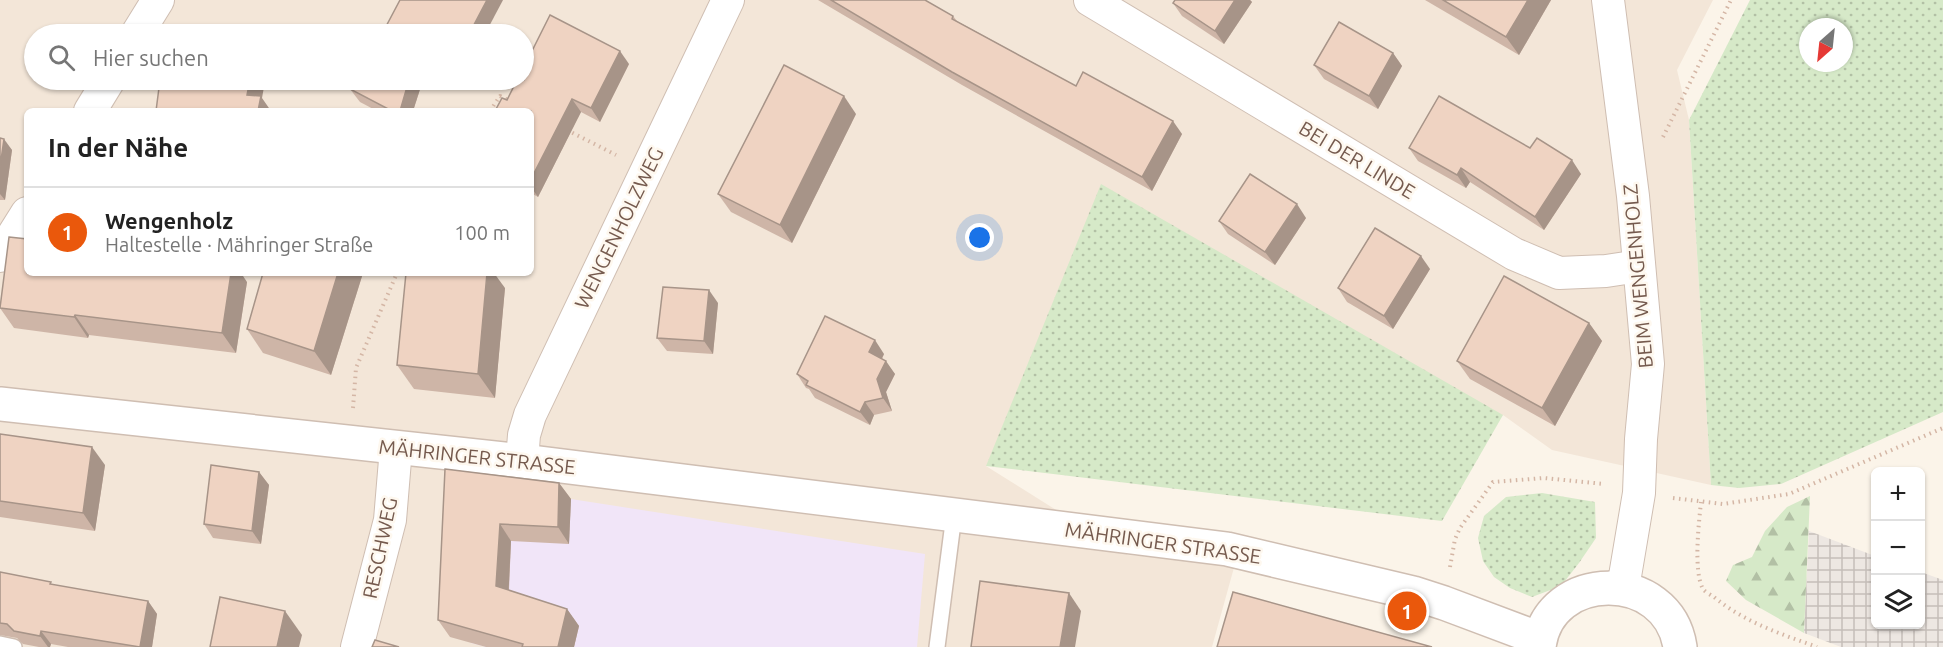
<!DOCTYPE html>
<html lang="de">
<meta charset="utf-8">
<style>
body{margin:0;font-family:Ubuntu,sans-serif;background:#f2f2f2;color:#222}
.controls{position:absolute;right:18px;bottom:18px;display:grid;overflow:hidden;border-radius:9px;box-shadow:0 2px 4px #0004}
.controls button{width:54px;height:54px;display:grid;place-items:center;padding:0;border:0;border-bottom:2px solid #e0e0e0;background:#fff;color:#222;font:30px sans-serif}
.compass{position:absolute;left:1799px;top:18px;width:54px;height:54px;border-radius:50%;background:#fff;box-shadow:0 2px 4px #0004;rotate:207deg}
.you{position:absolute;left:980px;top:238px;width:21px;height:21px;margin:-15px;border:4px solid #fff;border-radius:50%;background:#1a73e8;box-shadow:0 0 0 9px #1a73e833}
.badge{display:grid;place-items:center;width:39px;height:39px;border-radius:50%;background:#ea580c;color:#fff;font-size:20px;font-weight:700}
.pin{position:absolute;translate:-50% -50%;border:3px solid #fff;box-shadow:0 2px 6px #0006}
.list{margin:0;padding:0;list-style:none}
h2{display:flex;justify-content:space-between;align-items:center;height:78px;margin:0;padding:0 24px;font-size:26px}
h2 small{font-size:20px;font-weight:400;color:#767676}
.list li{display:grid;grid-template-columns:39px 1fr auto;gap:18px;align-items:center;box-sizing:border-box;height:90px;padding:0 24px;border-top:2px solid #e0e0e0}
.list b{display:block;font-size:22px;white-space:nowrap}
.list p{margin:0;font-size:20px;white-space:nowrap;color:#767676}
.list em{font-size:20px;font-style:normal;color:#767676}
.icon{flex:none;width:33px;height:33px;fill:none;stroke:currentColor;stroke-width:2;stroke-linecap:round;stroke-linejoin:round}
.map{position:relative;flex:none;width:1943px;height:647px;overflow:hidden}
.search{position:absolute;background:#fff;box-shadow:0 2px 4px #0004;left:24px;top:24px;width:510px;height:66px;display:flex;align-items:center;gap:15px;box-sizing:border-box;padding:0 21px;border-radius:33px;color:#767676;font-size:22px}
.panel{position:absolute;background:#fff;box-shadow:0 2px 4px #0004;left:24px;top:108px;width:510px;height:168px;border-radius:9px}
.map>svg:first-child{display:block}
.residential{fill:#f3e6d8;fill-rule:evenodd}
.industrial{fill:url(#industrial-grid)}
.education{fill:#f1e5f8}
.green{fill:url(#green-dots);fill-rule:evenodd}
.forest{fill:url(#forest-firs)}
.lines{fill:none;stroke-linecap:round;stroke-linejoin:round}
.service-casing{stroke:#cfbeb2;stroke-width:18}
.minor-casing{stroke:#cfbeb2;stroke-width:34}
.tertiary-casing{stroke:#cfbeb2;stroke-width:36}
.path{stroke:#d4b6a5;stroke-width:4;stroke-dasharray:1.5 4.5;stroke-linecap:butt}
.service{stroke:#fff;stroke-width:15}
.minor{stroke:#fff;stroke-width:32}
.tertiary{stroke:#fff;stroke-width:33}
.wall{fill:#ceb5a7}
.shaded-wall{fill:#a79488}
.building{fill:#efd3c2;stroke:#a79488;stroke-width:1.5}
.labels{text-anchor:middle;stroke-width:5;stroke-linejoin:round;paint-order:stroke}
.street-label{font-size:20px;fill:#755a4e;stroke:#fef8ef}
</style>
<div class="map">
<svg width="1943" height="647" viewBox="0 0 1943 647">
<defs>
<pattern id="industrial-grid" width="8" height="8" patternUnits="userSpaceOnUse" patternTransform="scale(1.5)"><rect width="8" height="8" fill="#ede7e2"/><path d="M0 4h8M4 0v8" fill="none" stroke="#c5beb9"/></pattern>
<pattern id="green-dots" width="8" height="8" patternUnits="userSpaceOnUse" patternTransform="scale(1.5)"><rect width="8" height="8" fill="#d6e9c8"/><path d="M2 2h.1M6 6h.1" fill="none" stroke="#b2c0a5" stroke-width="1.8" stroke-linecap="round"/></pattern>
<pattern id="forest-firs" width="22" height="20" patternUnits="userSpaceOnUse" patternTransform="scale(1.5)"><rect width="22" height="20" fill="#d6e9c8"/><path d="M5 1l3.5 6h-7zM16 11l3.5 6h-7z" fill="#b2c0a5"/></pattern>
</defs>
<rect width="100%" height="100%" fill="#fbf4e9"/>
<path class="residential" d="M0,0h1713l-36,70 12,50 22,365 -159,-35 -49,-35 -517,51 142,89 107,9 -23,83h-1212zM34,34h490v46h-490zM27,111h504v162h-504z"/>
<path class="industrial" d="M1809,531l66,25 1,68h44l1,-52 22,8v67h-102l-37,-14z"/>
<path class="education" d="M457,486l114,13 354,55 -8,93h-431l-15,-4 1,-20z"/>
<g class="green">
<path d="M1750,0h193v412l-162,72 -42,4 -28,-3 -22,-365zM1808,27h36v36h-36z"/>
<path d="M1101,184l402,231 -61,106 -456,-55z"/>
<path d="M1542,493l53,9 1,36 -17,25 -18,23 -29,11 -22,-9 -16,-11 -11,-16 -5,-23 6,-22 22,-19z"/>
</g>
<path class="forest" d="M1810,496l-6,137 -58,-33 -20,-19 7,-16 19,-8 13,-26 22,-24z"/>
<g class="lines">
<g class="service-casing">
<g id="service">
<path d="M0,644l14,3"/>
<path d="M937,647l17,-132"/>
</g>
</g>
<g class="minor-casing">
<g id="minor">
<path d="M1090,0l424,254 45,19 47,-2 33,-5"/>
<path d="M1608,0l25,196 15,168 -7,75 -2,54 -16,95"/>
<path d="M137,34l21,-34"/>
<path d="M90,111l19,-31"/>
<path d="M0,256l27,-43"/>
<path d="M522,461l2,-26 6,-20 198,-415"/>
<path d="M357,647l33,-127 6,-72"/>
</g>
</g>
<g class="tertiary-casing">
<g id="tertiary">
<path d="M0,404l522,57 705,88 186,44 31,10 96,36"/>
<path d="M1539,647c9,-78 129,-79 141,0"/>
</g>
</g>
<g class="path">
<path d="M490,111l10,-15 10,5"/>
<path d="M567,130l49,25"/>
<path d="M1663,137l68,-137"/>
<path d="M353,408l3,-40 41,-95"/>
<path d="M1673,498l50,6 66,-10 154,-66"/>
<path d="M1701,502c-2,20 -8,69 2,87 2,3 8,6 11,8 30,25 67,37 103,50"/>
<path d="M1450,567l5,-28 5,-11 33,-46 51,-4 60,6"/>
</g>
<use href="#service" class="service"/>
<use href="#minor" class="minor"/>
<use href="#tertiary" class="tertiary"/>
</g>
<g class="wall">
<path d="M818,0h107l28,16 4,5 119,65 106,48 -30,57 -190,-106z"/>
<path d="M1175,0h75l2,2 -28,42 -42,-28 -9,-13z"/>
<path d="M1425,0h126l-32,55z"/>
<path d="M1393,53l9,13 -24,43 -54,-30 -10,-14z"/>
<path d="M629,64l-29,58 -19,-10 -43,85 -7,-4v-82l-24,-11z"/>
<path d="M355,80h68l-10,31h-36l-17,-9 -10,-13z"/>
<path d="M856,114l-64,129 -61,-31 -13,-18z"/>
<path d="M0,138l12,12 -7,50h-5z"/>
<path d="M1409,148h121l51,26 -37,56 -74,-48 -4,6 -48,-27z"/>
<path d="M1306,218l-31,47 -47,-31 -9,-13z"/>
<path d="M1430,269l-37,60 -46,-27 -9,-14z"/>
<path d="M263,273h100l-32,102 -68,-22 -16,-24z"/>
<path d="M247,282l-11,71 -147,-18 -1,3 -74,-10 -14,-20z"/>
<path d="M505,288l-10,110 -81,-9 -17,-24z"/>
<path d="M718,303l-5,51 -46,-3 -10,-13z"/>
<path d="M1589,323l13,18 -47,85 -85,-47 -13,-18z"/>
<path d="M884,354l-2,5 13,15 -9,18 6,19 -18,4 -4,10 -55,-27 -6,-9 -3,-1 -9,-14z"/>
<path d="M0,434l105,31 -10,66 -95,-14z"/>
<path d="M445,469l114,14 12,16 -2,45 -58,-3 -2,49 58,19 12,17 -5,21h-88l-36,-10 -12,-17z"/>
<path d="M259,472l10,13 -8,59 -48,-6 -9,-14z"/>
<path d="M0,572l53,13 95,16 9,13 -5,33h-84l-17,-3 -1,3h-11l-16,-3 -6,-6 -17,-3z"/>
</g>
<g class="shaded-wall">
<path d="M487,0h16l-18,34h-16z"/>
<path d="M1235,0h15l2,2 -28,42 -9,-13z"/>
<path d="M1528,0h23l-32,55 -13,-18z"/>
<path d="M620,51l9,13 -29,58 -9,-14z"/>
<path d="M1393,53l9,13 -24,43 -9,-13z"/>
<path d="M250,80h9l5,7 -2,11 9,13h-13l-11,-16z"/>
<path d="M409,80h14l-10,31h-13z"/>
<path d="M844,96l12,18 -64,129 -12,-18z"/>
<path d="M572,99l9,13 -43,85 -7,-10v-8z"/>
<path d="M1173,121l9,13 -30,57 -10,-14z"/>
<path d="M4,139l8,11 -7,50 -5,-6v-27z"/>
<path d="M1572,160l9,14 -37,56 -9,-13z"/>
<path d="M1461,168l9,14 -4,6 -9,-13z"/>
<path d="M1297,204l9,14 -31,47 -10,-13z"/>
<path d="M1421,256l9,13 -37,60 -9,-13z"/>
<path d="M231,273h10l6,9 -11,71 -14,-20z"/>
<path d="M338,273h25l-32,102 -17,-24z"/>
<path d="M487,273h7l11,15 -10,110 -17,-24z"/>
<path d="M709,290l9,13 -5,51 -9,-13z"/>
<path d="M75,315l14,20 -1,3 -14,-21z"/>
<path d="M1589,323l13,18 -47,85 -13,-18z"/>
<path d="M875,340l9,14 -6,12 -9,-14z"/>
<path d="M886,361l9,13 -9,18 6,19 -9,-13 -6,-19z"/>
<path d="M865,402l9,13 -4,10 -10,-13z"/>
<path d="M92,447l13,18 -10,66 -12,-18z"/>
<path d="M259,472l10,13 -8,59 -9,-13z"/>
<path d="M559,483l12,16 -2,45 -11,-17z"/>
<path d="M500,524l11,17 -3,62 -12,-17z"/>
<path d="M1069,593l12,18 -6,36h-15z"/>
<path d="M148,601l9,13 -5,33h-12z"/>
<path d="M567,609l12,17 -5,21h-16z"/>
<path d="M285,611l17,24 -3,12h-22z"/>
<path d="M41,631l10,13 -1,3h-2l-8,-11z"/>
</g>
<g class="building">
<path d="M400,0h87l-18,34h-87z"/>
<path d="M831,0h94l28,16 -1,3 124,67 7,-14 90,49 -31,56 -190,-105z"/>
<path d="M1175,0h60l-20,31 -42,-28z"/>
<path d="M1443,0h85l-22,37z"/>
<path d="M550,15l70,36 -29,57 -19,-9 -41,80v-68h-36l7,-13 5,2 10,-20h7v-13z"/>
<path d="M1339,22l54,31 -24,43 -55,-31z"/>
<path d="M784,65l60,31 -64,129 -62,-31z"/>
<path d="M160,80h90l-3,15 14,1 -3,15h-102z"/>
<path d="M355,80h54l-9,31h-8l-42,-22z"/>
<path d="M1439,96l91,52 7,-10 35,22 -37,57 -74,-49 -4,7 -48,-27z"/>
<path d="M0,138l4,1 -4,28z"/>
<path d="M1250,174l47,30 -32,48 -46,-31z"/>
<path d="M1375,228l46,28 -37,60 -46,-28z"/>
<path d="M9,237l18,2v34h204l-9,60 -147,-18 -1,2 -74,-9z"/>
<path d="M263,273h75l-24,78 -67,-22z"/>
<path d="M406,273h81l-9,101 -81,-9z"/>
<path d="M1504,276l85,47 -47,85 -85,-47z"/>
<path d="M663,287l46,3 -5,51 -47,-3z"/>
<path d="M825,316l50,24 -6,12 17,9 -9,18 6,19 -18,4 -5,10 -54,-27 2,-4 -11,-7z"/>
<path d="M0,434l92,13 -9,66 -83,-12z"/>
<path d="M211,465l48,7 -7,59 -48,-7z"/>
<path d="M445,469l114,14 -1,44 -58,-3 -4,62 71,23 -9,38h-36l1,-3 -85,-24z"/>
<path d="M0,572l51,10 -1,2 98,17 -8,46 -99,-16 -1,5 -26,-5 -7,-7 -7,-1z"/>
<path d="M980,581l89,12 -9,54h-89z"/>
<path d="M1233,592l199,55h-215z"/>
<path d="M220,597l65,14 -8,36h-67z"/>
<path d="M375,640l24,7h-27z"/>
</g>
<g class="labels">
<g class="street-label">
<text transform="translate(1357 160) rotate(31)" y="7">BEI DER LINDE</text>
<text transform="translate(619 228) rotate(-64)" y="7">WENGENHOLZWEG</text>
<text transform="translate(1638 276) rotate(-95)" y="7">BEIM WENGENHOLZ</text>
<text transform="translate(477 457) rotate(6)" y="7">MÄHRINGER STRASSE</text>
<text transform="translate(1163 543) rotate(8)" y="7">MÄHRINGER STRASSE</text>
<text transform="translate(380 548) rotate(-78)" y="7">RESCHWEG</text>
</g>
</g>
</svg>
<div class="controls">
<button>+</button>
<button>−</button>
<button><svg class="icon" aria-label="layers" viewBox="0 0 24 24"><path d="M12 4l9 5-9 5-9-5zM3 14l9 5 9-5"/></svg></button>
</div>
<svg class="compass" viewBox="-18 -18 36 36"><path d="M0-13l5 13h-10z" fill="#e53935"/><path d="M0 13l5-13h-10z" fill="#767676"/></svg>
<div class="you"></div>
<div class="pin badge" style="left:1407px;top:611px">1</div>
<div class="search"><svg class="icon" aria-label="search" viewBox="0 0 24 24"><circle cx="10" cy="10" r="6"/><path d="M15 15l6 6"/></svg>Hier suchen</div>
<section class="panel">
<h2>In der Nähe<small></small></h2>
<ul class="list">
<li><span class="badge">1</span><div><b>Wengenholz</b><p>Haltestelle · Mähringer Straße</p></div><em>100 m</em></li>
</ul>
</section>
</div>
